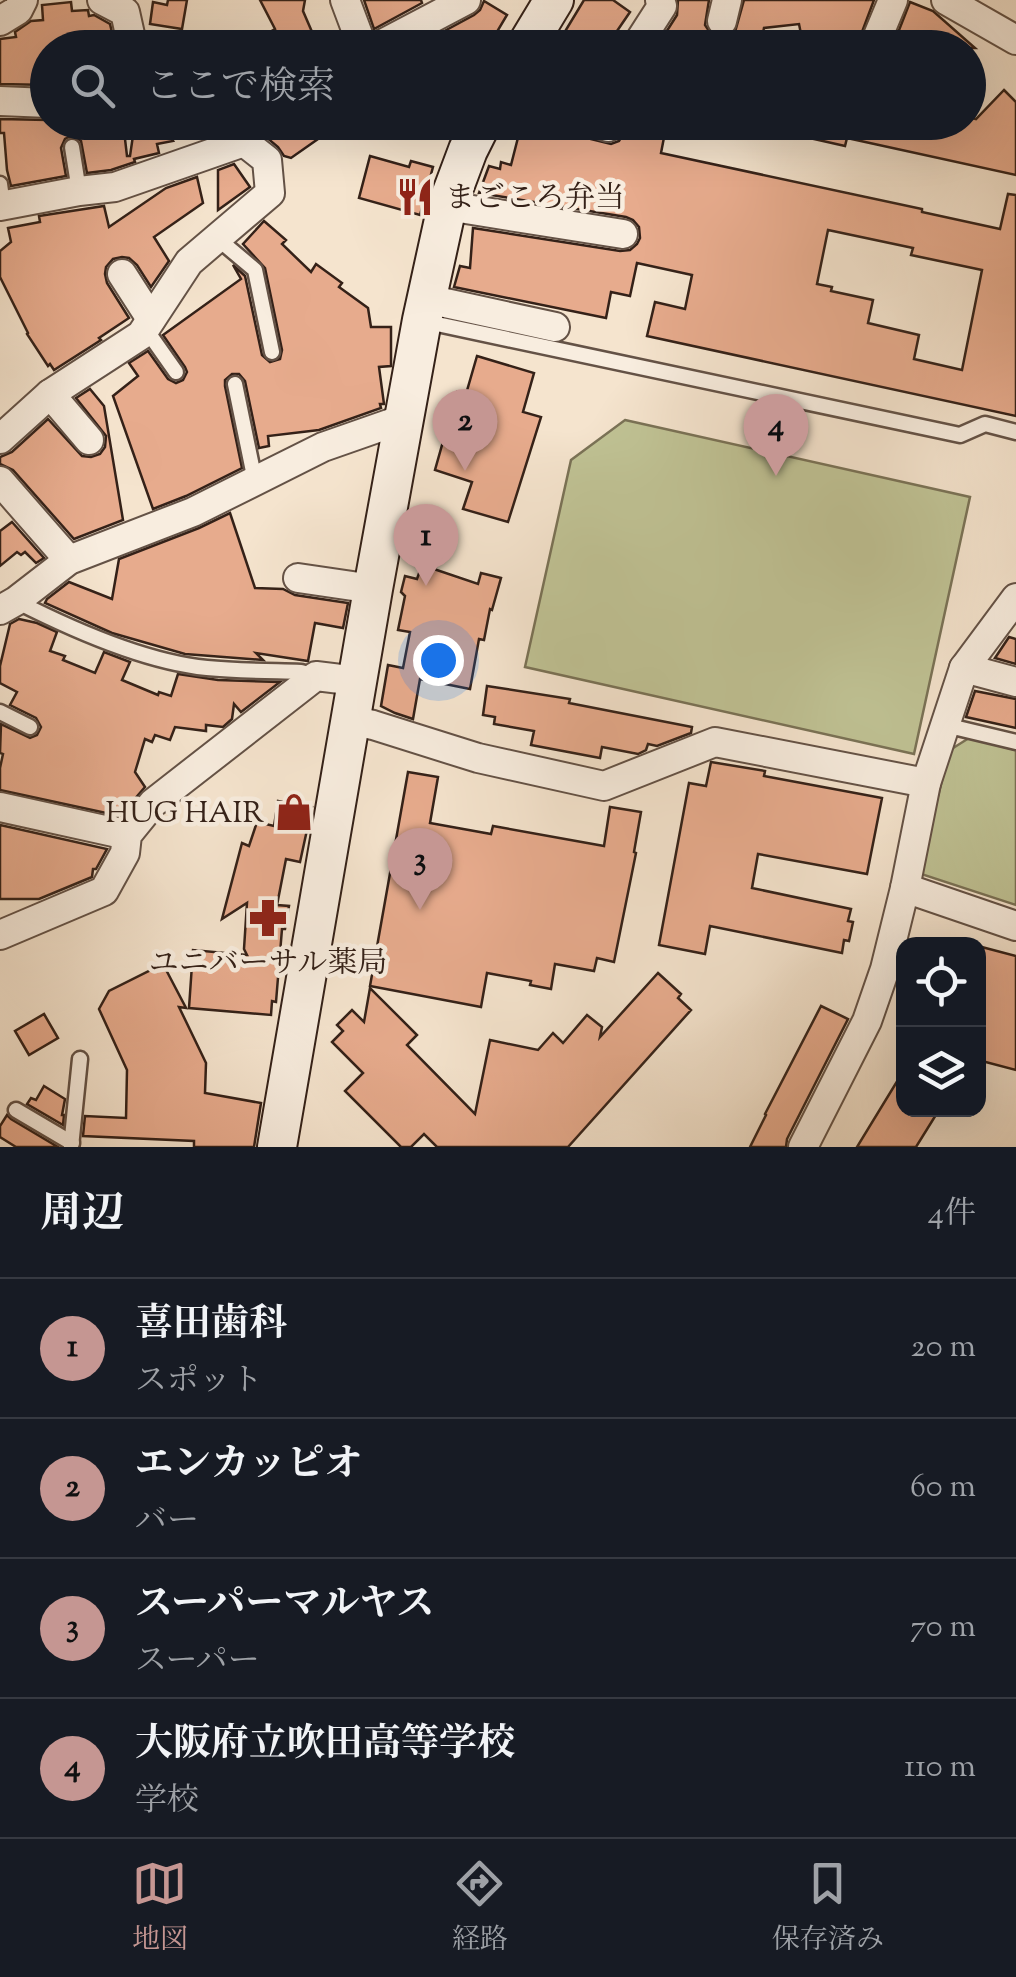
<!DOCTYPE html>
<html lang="ja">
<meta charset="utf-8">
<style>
body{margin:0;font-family:"Sorts Mill Goudy","Noto Serif JP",serif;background:#20242c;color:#f1f3f6}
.controls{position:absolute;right:30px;bottom:30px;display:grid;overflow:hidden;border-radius:20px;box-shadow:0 10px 40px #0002}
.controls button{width:90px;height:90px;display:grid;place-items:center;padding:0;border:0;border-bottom:2px solid #363941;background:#171b24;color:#f1f3f6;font:50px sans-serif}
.you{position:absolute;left:438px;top:660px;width:35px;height:35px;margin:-25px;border:8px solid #fff;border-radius:50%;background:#1a73e8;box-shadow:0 0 0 15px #1a73e833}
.badge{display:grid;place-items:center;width:65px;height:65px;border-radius:50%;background:#c59692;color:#111;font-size:32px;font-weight:700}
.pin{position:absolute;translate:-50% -82px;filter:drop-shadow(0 2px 5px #0008)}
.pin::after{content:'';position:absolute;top:52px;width:35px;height:30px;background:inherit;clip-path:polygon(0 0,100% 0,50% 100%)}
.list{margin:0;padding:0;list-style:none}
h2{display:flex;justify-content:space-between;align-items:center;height:130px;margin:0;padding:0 40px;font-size:42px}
h2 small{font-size:32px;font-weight:400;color:#9ea1a6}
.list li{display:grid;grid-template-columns:65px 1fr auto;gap:30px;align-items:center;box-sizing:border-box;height:140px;padding:0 40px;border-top:2px solid #363941}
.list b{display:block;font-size:38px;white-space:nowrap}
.list p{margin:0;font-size:32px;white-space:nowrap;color:#9ea1a6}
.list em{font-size:32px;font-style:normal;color:#9ea1a6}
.icon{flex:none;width:55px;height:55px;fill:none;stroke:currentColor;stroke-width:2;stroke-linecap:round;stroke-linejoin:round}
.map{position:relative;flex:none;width:1016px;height:1147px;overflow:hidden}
.search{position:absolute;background:#171b24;box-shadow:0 10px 40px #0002;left:30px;right:30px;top:30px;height:110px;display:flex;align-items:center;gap:25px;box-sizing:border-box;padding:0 35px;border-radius:55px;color:#9ea1a6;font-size:38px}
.sheet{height:690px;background:#171b24}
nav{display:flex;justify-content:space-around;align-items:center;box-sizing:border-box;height:140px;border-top:2px solid #363941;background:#171b24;font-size:28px;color:#9ea1a6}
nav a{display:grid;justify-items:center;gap:5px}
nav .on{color:#c59692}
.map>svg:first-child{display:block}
.green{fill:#c0c395;stroke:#7a7256;stroke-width:2.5}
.building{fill:#e7ab8d;stroke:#342118;stroke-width:2.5;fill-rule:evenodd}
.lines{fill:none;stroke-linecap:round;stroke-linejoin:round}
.lane-casing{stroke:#645246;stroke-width:19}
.street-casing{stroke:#645246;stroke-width:32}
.secondary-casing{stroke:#342118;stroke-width:42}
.lane{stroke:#f8eddf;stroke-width:14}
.street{stroke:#f8eddf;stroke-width:28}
.secondary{stroke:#f8eddf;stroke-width:38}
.labels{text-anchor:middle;stroke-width:9;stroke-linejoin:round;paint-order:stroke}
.poi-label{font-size:30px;fill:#342118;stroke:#f8eddf;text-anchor:start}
</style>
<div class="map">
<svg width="1016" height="1147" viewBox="0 0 1016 1147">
<rect width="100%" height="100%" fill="#f5e4ce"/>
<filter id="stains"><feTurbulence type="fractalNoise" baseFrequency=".002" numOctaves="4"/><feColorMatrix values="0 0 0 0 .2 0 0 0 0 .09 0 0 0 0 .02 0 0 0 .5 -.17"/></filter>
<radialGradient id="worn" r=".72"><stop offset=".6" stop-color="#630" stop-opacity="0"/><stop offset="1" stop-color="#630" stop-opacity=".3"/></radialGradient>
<g class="green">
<path d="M625,420l345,77 -56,257 -389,-87 46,-207z"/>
<path d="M969,738l47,12v155l-98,-32 32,-123z"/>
</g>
<g class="building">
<path d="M168,0h19l-5,29 -32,-5 3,-22 14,3z"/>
<path d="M260,0h45l-2,11 16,37h-77l33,-19z"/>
<path d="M364,0h57l1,3 -48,26z"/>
<path d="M584,0h29l17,12 -15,22 6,4 -3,10h-63z"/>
<path d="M678,0h31l-4,25 6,9 8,4 9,-1 7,-5 9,-32h130l-18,48h-46l9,-16 -18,2 -2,-10 -35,4 -4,20h-58l-39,-11 14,-22z"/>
<path d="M484,1l23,14 -19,32 -15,-9 -5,10h-55l61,-33 6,-5z"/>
<path d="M71,2l1,9 16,-1 1,6 5,-1 16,9 4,17 -15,2 1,5h-52v37l-48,-1v-45l16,-2 -1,-5 16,-11 12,-1 -1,-15z"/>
<path d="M910,2l23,9 42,37h-83z"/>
<path d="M1004,90l12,12v73l-169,-37 -2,8 -71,-16 1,-8h193v-5l8,2z"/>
<path d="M0,119l48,1v2h75l4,34h3l5,-34h24l14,19 -16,3 2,9 -25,6 1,3 -24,8 -24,3 -6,-32 -6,-4h-6l-4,2 -4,9 5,28 -55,10 -4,-16 -3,-37h-4z"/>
<path d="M280,122h41l-3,17 -27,19 -7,-2 -6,-9 -12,-10v-2l12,2z"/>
<path d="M522,122h54l3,11 8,5 24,6 8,-3 5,-8 1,-11h42l-6,31 261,56v3l78,17 8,-35 8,1v221l-369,-80 8,-34 30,7 7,-34 -55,-12 -7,33 -19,-4 -5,26 -152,-31 6,-21 10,2 3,-40 147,23 10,-1 7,-6 3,-6 -1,-11 -6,-7 -7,-3 -147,-24 10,-27 11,3 1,-7 10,3zM828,230l85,18 -2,7 71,15 -20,100 -48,-11 5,-24 -51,-12 5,-23 -42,-9 1,-4 -15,-3z"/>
<path d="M370,156l39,11 2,-6 22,6 -13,48 -61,-17z"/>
<path d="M234,164l16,23 -32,23v-40z"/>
<path d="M197,177l6,26 -49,34 15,24 -18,26 -14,-22 -8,-7 -7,-1 -9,2 -7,8 -1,7 2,9 22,35 -30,20 2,2 -47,30 -4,-6 -2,2 -21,-32 1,-1 -28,-56v-26l11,-9 -3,-14 32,-6 -1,-6 65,-10 5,21 57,-39z"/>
<path d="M264,221l22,19 -4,4 29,28 5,-8 26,19 -3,4 29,21 3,19h20v39l-12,1 5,37h-4l1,4 -62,22 -51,6 1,10 -10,2 -14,-67 -6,-7h-7l-7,6v6l17,82 -56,28 -33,13 -40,-113 25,-20 -9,-13 19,-12 20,28 8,4 7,-3 4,-8 -2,-5 -22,-32 78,-56 -8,-14 12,11 17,79 8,7 10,-3 2,-9 -17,-82 -22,-24z"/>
<path d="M477,356l57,17 -11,39 18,5 -33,105 -45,-13 9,-27 -37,-12 22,-78 9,2z"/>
<path d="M90,389l14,17 19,114 -49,19 -61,-69 -13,-6v-7l12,-5 36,-33 34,37 9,1 9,-3 5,-7 1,-11 -30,-38z"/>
<path d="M230,513l25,75 28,1 12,6 53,8 -5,25 -28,-5 -7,38 -52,-8 7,7 -78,-6 -73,-21 -67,-30 2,-4 22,-17 43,17 7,-40 80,-31z"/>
<path d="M12,522l32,36 -8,5 -11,-11 -4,3 -4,-3 -17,14v-35z"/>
<path d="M422,565l56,19 3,-11 20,5 -9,32 -2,-1 -6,31 -5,-1 -9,50 -50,-10 -7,40 -18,-6 -14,-7 7,-41 15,3 7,-36 -12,-2 7,-34 -4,-4 4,-16 12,3z"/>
<path d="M19,619l18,4 20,9 -7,19 15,5 -2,4 32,13 9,-21 26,10 -8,18 36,15 1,-3 12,4 7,-22 40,6 62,2 -39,30 -7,-8 -2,15 -9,8 -17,-2v6l-31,-4 -5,13 -15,-5 -3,7 -7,-3 -10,33 10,15 -25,29 -120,-26v-22l3,-14 -3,-1 1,-29 29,14 7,-3 4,-8 -5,-9 -26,-13 7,-13 -17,-9v-17l10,-42z"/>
<path d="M1009,637l7,2v25l-21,-6z"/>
<path d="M487,686l83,13 -1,4 123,24 -1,6 -34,13 -9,-2 -2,6 -8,4 -36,-7 -2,11 -69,-13 3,-14 -40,-7 1,-7 -12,-2z"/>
<path d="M975,691l41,8v29l-50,-11z"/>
<path d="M711,762l54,9 -1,5 118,22 -15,76 -109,-20 -6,34 99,21 -3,12 5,1 -4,19 -5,-1 -2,13 -132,-27 -5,28 -46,-9 30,-162 17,3z"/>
<path d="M408,772l30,5 -8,46 61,11 2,-8 111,20 6,-39 31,5 -7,40 2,1 -22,109 -17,-4 -3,13 -39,-7 -4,25 -21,-4 1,-4 -44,-8 -6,34 -111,-21z"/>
<path d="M278,801l34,6 -12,55 -14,-3 -9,46 12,1 -4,23h-3l-6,73 -4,-1 -1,14 -82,-7 4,-58 54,5 -3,-6 3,-46 -25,16 20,-76 7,3 8,-24 17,4z"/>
<path d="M0,825l107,24 -11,20h-3l-1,8 -53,22h-39z"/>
<path d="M978,946l38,10v114l-38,-10z"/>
<path d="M163,964l23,44 -7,-1 27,56 -1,30 56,10 -7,44h-60v-6l-111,-5 2,-20 41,2 1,-48 -28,-61 10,-18z"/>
<path d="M658,973l23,21 -3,4 13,12 -123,137h-131l-13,-13 -13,13h-10l-56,-56 18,-18 -31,-31 11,-11 -6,-6 15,-15 12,12 6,-34 47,47 -10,10 68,69 15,-74 48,10 15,-17 10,10 24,-28 15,12 -2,10z"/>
<path d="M821,1006l27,13 -61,120 -1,8h-36l16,-32 -1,-1z"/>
<path d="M44,1014l14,24 -29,17 -14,-24z"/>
<path d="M904,1070v40h35l-23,37h-59z"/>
<path d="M44,1086l21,13 -3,16h2l-1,10 -36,-21 4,-6 5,2z"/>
<path d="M7,1115l4,4 47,28h-42l-16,-10v-11z"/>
</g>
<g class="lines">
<g class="lane-casing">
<g id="lane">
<path d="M72,147l7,44"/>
<path d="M0,184l3,21"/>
<path d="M217,238l38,32 17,82"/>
<path d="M423,321l537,114 25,-11 31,8"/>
<path d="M145,328l31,44"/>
<path d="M235,384l20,97"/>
<path d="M16,601c55,28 128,61 191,67 31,3 63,3 94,4l14,4"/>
<path d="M0,712l30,15"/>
<path d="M945,725l71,17"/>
<path d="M16,1110l56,33"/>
<path d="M71,1147l9,-88"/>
</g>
</g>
<g class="street-casing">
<g id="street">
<path d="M102,0l23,12 8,36"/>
<path d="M345,0l18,48"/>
<path d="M946,0l70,40"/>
<path d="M0,21l18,-11 5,-10"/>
<path d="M722,21l5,-21"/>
<path d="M375,48l91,-48"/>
<path d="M635,48l27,-42 -2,-6"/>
<path d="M873,48l20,-48"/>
<path d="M0,101l48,2"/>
<path d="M593,122l15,5"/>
<path d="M0,206l79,-15 36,-4 129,-45 9,-20"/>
<path d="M447,206l176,28"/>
<path d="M122,274l29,45"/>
<path d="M427,299l128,28"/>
<path d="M50,394l39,46"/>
<path d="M0,439l50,-45 91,-59 48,-73 81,-69 -3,-33 -23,-18"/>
<path d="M0,481l69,79"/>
<path d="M298,578l75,11"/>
<path d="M0,610l16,-9 53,-41 124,-48 130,-65 80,-28"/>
<path d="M964,668l52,14"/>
<path d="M350,720l23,5 105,33 126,28 111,-44 211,41"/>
<path d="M0,807l127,28"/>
<path d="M905,888l111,38"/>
<path d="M0,935l104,-44 21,-38 2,-18 26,-32 163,-127 41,5"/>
<path d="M803,1147l64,-126 18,-52 20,-81 21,-105 38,-115 52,-70"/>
</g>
</g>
<g class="secondary-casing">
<g id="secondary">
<path d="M525,48l29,-48"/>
<path d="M277,1147l96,-558 49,-269 25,-114 21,-56 14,-28"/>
</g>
</g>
<use href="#lane" class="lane"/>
<use href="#street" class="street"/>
<use href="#secondary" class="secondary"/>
</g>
<defs>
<g id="restaurant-bare" transform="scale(3)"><path d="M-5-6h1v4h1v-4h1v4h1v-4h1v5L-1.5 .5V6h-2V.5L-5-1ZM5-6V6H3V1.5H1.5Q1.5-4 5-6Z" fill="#8f2418" stroke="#f8eddf" stroke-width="2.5" paint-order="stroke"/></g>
<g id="shop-bare" transform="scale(3)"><path d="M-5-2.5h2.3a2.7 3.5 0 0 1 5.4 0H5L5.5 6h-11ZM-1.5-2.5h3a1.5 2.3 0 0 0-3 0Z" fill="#8f2418" stroke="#f8eddf" stroke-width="2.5" paint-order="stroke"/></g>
<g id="pharmacy-bare" transform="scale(3)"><path d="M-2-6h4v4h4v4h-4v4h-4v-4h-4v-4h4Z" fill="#8f2418" stroke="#f8eddf" stroke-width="2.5" paint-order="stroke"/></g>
</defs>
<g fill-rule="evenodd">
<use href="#restaurant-bare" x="415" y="197"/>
<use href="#shop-bare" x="294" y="812"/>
<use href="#pharmacy-bare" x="268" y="918"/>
</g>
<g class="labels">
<g class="poi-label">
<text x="445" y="207">まごころ弁当</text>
<text x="264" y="822" text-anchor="end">HUG HAIR</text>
<text x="268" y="972" text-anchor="middle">ユニバーサル薬局</text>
</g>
</g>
<rect width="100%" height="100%" filter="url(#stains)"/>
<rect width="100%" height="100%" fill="url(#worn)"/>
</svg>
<div class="controls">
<button><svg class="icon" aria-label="locate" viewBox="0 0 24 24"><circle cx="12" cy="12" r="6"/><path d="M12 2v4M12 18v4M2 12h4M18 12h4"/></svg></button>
<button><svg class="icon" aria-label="layers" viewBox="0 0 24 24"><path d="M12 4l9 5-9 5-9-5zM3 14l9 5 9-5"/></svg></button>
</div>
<div class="you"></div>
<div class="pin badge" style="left:426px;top:586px">1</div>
<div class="pin badge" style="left:465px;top:471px">2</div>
<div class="pin badge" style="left:420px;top:910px">3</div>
<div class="pin badge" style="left:776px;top:476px">4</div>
<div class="search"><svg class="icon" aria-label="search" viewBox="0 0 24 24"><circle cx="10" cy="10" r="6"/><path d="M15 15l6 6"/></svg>ここで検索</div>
</div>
<section class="sheet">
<h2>周辺<small>4件</small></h2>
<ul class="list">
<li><span class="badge">1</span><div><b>喜田歯科</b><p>スポット</p></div><em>20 m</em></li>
<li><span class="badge">2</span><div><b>エンカッピオ</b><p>バー</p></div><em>60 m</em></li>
<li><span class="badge">3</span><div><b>スーパーマルヤス</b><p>スーパー</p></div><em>70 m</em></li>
<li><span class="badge">4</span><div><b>大阪府立吹田高等学校</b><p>学校</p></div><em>110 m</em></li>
</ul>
</section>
<nav>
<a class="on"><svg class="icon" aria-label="map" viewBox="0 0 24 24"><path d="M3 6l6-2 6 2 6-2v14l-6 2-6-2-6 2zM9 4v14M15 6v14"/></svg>地図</a>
<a><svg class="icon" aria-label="directions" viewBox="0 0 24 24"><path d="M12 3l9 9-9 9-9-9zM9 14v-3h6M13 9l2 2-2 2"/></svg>経路</a>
<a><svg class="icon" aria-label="saved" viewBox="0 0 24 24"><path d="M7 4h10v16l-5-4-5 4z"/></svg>保存済み</a>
</nav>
